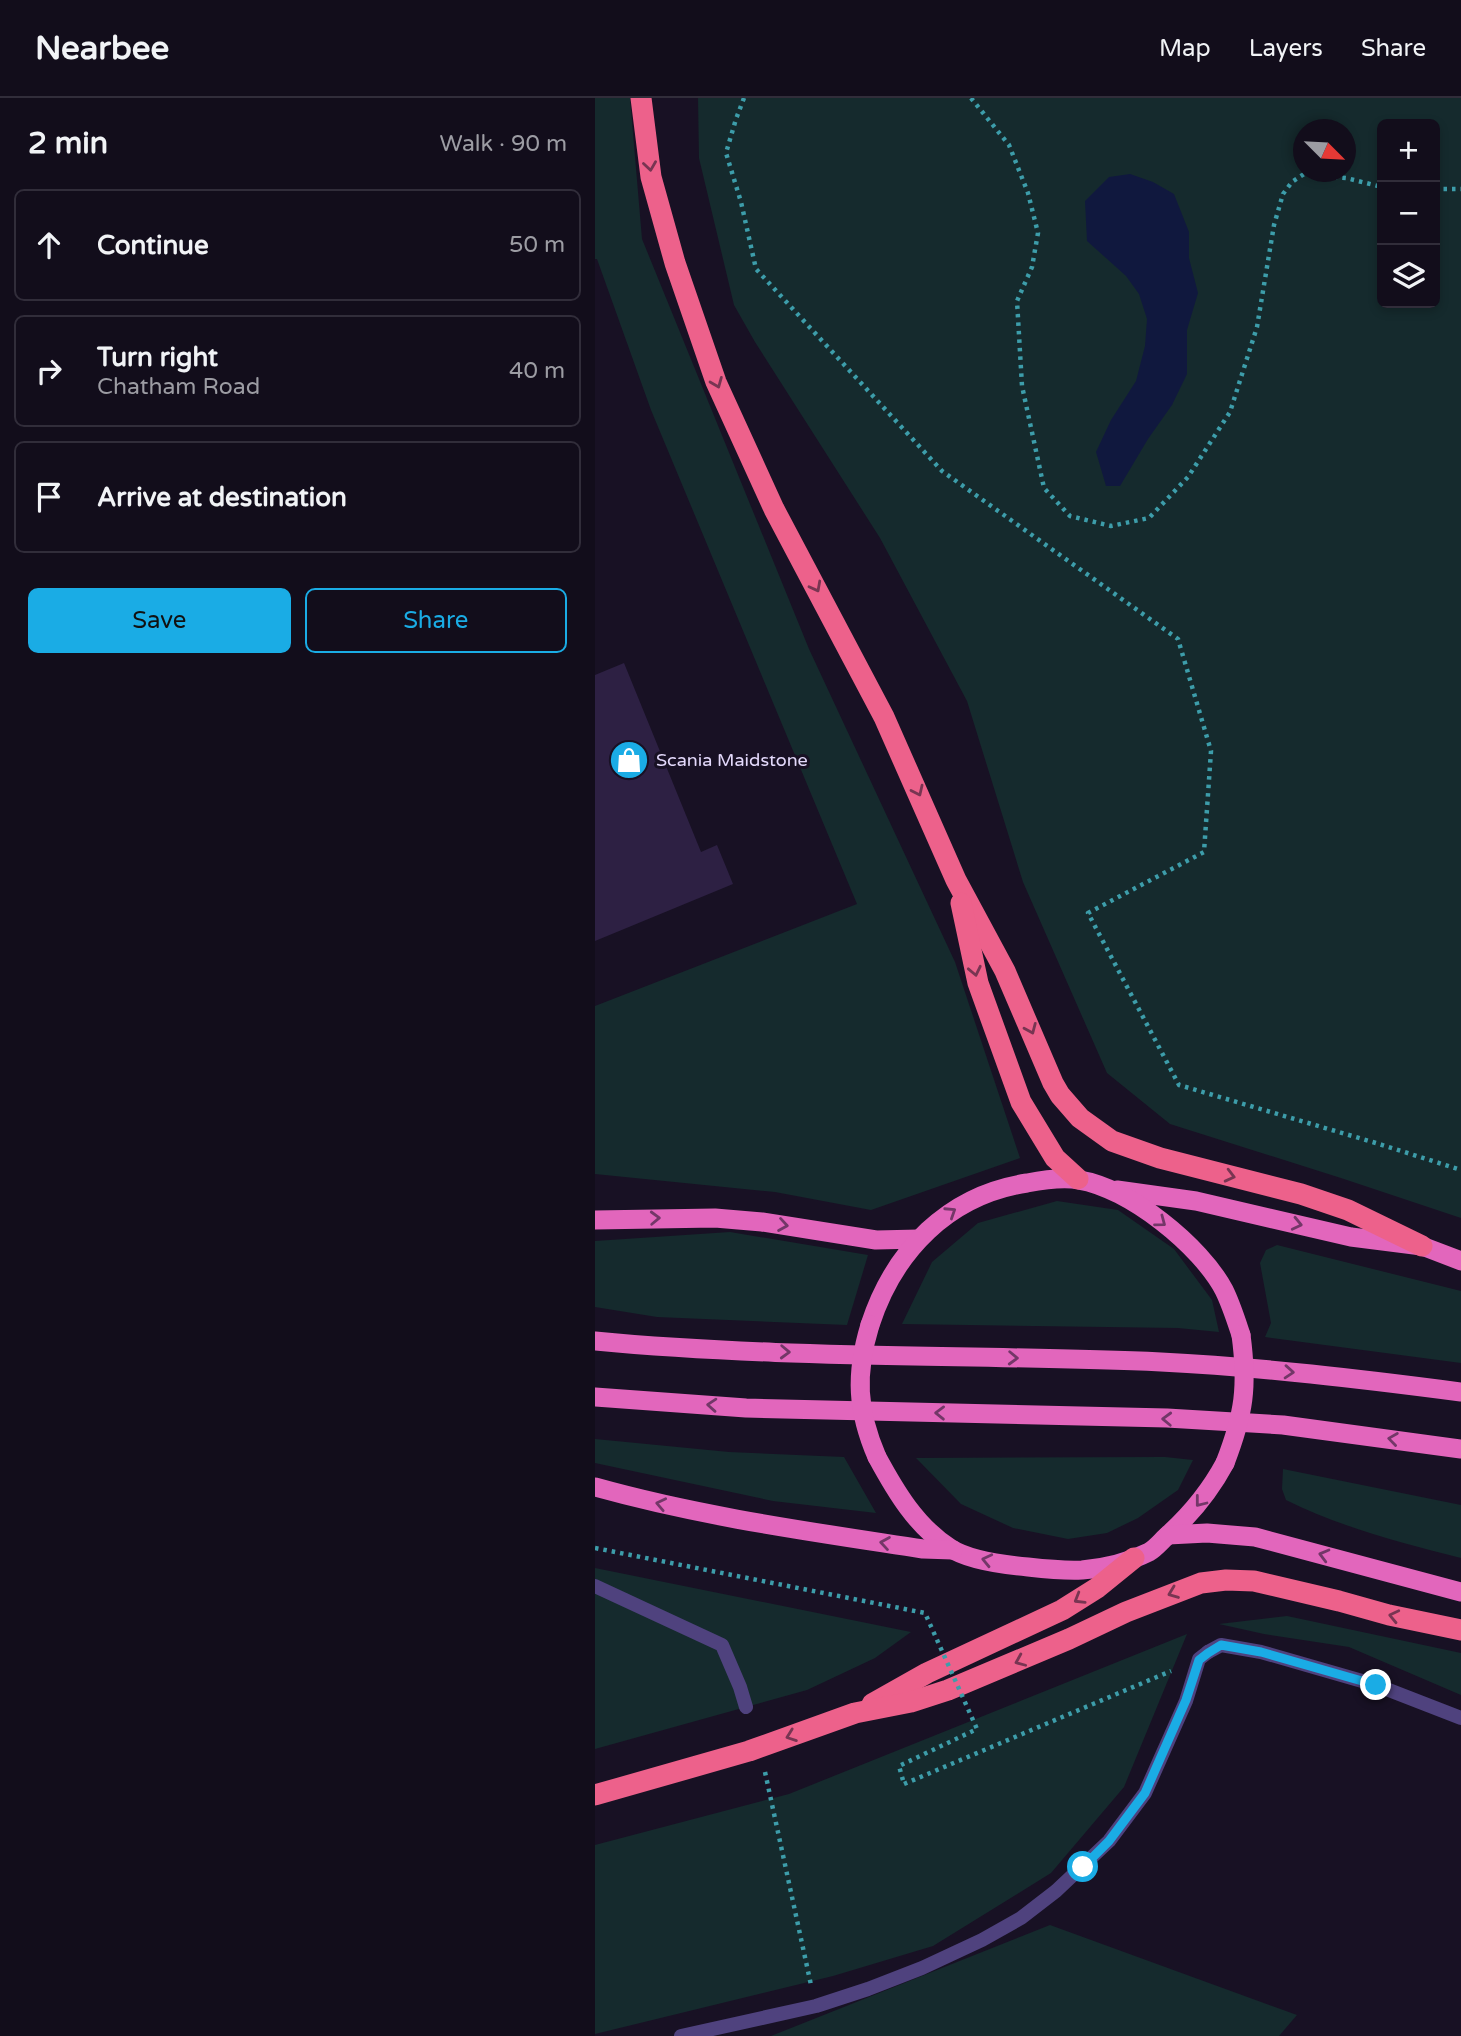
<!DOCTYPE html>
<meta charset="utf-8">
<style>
body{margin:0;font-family:"Varela Round",sans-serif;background:#1b1624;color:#f1f3f6}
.controls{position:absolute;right:21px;top:21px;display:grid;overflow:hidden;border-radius:10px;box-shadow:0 4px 10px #0003}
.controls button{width:63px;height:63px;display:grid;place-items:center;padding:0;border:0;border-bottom:2px solid #312d3a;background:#120d1b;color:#f1f3f6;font:35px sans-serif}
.compass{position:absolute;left:698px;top:21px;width:63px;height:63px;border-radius:50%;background:#120d1b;box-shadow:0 4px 10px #0003;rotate:114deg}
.stop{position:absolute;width:21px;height:21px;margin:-16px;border:5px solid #1aace5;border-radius:50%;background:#fff}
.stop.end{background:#1aace5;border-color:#fff;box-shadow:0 2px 7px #0008}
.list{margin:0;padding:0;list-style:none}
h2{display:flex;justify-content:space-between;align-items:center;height:91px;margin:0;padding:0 28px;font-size:30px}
h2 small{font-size:23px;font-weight:400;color:#9c9ca3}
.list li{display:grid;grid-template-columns:46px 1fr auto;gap:21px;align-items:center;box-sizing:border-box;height:112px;margin:0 14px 14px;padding:0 14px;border:2px solid #312d3a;border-radius:10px}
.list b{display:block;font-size:26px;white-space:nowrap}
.list p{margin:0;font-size:23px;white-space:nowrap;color:#9c9ca3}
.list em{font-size:23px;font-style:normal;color:#9c9ca3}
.actions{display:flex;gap:14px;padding:21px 28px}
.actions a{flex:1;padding:16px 0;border:2px solid #1aace5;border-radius:10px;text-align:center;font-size:24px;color:#1aace5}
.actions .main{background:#1aace5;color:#111}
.icon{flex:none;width:38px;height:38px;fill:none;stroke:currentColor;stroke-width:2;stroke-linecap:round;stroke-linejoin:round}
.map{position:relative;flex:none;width:866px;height:1938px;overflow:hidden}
header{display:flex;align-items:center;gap:42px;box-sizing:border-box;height:98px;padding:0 35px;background:#120d1b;border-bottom:2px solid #312d3a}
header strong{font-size:33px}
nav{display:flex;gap:38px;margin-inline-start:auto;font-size:24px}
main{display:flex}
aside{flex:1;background:#120d1b}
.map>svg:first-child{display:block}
.green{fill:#152a2d;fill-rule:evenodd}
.water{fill:#10183e}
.building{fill:#2d2043}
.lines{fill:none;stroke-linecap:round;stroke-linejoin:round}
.path{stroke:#3d9daa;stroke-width:4.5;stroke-dasharray:3.5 5;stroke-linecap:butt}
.service{stroke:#4f427e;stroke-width:14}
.minor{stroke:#4f427e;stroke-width:14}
.trunk{stroke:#e266bc;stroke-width:19}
.motorway{stroke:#ed618b;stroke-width:21}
.path-bridge{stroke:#3d9daa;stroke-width:4.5;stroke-dasharray:3.5 5;stroke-linecap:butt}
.trunk-bridge{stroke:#e266bc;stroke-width:19}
.oneway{stroke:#783552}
.oneway2{stroke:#733768}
.route{stroke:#1aace5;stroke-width:9}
.labels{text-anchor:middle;stroke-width:6;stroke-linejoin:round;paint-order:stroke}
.poi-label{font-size:18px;fill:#e3d9fb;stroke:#181124;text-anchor:start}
</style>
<header>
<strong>Nearbee</strong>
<nav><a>Map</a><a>Layers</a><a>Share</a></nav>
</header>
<main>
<aside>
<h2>2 min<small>Walk · 90 m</small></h2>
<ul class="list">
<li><svg class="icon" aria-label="ahead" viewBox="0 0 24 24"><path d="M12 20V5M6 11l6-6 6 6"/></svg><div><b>Continue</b></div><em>50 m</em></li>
<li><svg class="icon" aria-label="right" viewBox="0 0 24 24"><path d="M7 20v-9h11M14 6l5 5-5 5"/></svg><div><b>Turn right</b><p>Chatham Road</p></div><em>40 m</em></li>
<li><svg class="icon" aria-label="arrive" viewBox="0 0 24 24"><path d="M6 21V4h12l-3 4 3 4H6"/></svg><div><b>Arrive at destination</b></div></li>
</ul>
<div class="actions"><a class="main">Save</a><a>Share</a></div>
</aside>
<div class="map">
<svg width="866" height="1938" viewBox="0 0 866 1938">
<rect width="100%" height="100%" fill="#181124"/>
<g class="green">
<path d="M0,0h35l12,141 167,410 146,313 65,196 -149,52 -96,-18 -180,-18v-168l262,-102 -206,-494 -54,-151h-2z"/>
<path d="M103,0h763v1120l-117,-39 -174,-55 -63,-51 -84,-191 -56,-181 -87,-163 -125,-196 -21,-37 -35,-147zM787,26h53v179h-53zM708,32h42v42h-42z"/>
<path d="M462,1103l61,9 56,39 38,51 7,32 -41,-4 -276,-4 30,-62 46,-39z"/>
<path d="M135,1134l138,23 -21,70 -190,-8 -62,-10v-66z"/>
<path d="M682,1147l184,46v72l-196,-26 6,-14 -11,-60 6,-13z"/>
<path d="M0,1341l134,13 115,5 32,56 -103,-12 -178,-38z"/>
<path d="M570,1359l28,3 -15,30 -40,28 -31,15 -39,6 -55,-11 -52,-24 -45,-46z"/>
<path d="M688,1371l178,36v53c-59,-15 -121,-31 -175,-58l-4,-11z"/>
<path d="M0,1470l316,64 -36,26 -68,32 -212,59z"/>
<path d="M692,1518l174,37v42l-112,-48 -85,-13 -45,-10z"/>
<path d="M592,1536l-63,153 -73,86 -118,73 -100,30 -238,58v-189l194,-51z"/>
<path d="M455,1827l247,90 -18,21h-508z"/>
</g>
<path class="water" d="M535,76l23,8 21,12 15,38v26l9,35 -11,37v44l-15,31 -24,34 -28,47h-14l-10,-34 15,-32 25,-39 9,-35 2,-27 -8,-25 -13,-18 -39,-35 -2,-40 24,-24z"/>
<path class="building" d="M29,565l77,189 16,-7 16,39 -138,57v-266z"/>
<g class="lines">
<g class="path">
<path d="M149,0l-8,21 -10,34 15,49 15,67 186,202 236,168 33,112 -7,101 -116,61 91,172 197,58 85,27"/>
<path d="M376,0l38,47 19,48 10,40 -6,34 -15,34 5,85 22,102 26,28 41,10 38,-8 39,-41 42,-65 27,-85 17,-102 9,-31 9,-12 12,-8 42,4 36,9"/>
<path d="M840,91h26"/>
<path d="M170,1674l46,213"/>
<path d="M309,1686l267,-113"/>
</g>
<g class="service">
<path d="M0,1488l127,59 18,42 6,20"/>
<path d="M86,1938l135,-30 52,-17 54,-21 60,-28 39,-22 35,-27 53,-50 36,-48 41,-92 13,-42 9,-7"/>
</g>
<path class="minor" d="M613,1554l13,-7 40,7 115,33 85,33"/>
<g class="trunk">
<path d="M522,1092l79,11 155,36 71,9 39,15"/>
<path d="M0,1122l120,-2 47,4 114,18 43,-1"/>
<path d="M275,1227c24,-74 78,-130 157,-142 16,-3 36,-6 52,-3 50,8 122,66 145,110 7,14 12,30 17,45"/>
<path d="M0,1243c188,18 377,13 566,21 100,5 200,17 300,30"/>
<path d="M0,1299l151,11 421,10 116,7 178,24"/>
<path d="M282,1359c19,35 39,69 73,91 18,12 56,17 78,19 18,2 36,4 54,3 22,-2 47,-8 67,-18 7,-4 13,-12 20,-18 23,-21 41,-43 56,-71"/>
<path d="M0,1389c107,30 218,45 328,62l30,1"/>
<path d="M573,1437l39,-2 48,4 206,55"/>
</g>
<g class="motorway">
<path d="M46,0l10,79 24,86 41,119 58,127 110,208 72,163 49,91 48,112 7,12 20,23 32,23 48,17 141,36 47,16 74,36"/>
<path d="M366,805l17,80 43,119 34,56 23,21"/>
<path d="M277,1606l55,-31 135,-63 35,-22 37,-30"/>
<path d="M0,1697l154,-44 106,-38 56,-11 37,-12 121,-51 57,-27 75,-29 25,-3 28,1 85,20 50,14 72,15"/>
</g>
<path class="path-bridge" d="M0,1450l330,65 52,116 -78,37 5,18"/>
<g class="trunk-bridge">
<path d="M275,1227c-15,49 -13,86 7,132"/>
<path d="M630,1365c19,-49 23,-76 16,-128"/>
</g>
</g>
<defs><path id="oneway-chevron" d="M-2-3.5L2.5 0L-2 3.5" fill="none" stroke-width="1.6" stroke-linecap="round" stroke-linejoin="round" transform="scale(1.75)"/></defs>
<g class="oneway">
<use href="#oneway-chevron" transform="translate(55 68) rotate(82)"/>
<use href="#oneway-chevron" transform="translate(122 285) rotate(68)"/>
<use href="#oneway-chevron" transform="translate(221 489) rotate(62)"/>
<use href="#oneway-chevron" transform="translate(323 693) rotate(65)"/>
<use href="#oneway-chevron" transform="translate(380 873) rotate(78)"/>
<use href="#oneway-chevron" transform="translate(436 931) rotate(67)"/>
<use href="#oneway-chevron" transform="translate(635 1078) rotate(14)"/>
<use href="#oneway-chevron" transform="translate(578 1495) rotate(159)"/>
<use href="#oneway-chevron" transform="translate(484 1501) rotate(149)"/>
<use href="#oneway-chevron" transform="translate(799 1518) rotate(-167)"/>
<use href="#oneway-chevron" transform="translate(425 1563) rotate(157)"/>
<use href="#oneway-chevron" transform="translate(196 1638) rotate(160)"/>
</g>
<g class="oneway2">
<use href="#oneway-chevron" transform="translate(356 1114) rotate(-33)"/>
<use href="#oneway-chevron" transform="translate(60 1120) rotate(-2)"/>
<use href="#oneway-chevron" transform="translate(566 1124) rotate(37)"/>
<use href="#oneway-chevron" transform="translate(702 1126) rotate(13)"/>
<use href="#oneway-chevron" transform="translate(188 1127) rotate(9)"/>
<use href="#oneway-chevron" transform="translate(190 1254) rotate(2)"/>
<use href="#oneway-chevron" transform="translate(418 1260) rotate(2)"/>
<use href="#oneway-chevron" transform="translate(694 1274) rotate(4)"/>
<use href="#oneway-chevron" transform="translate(117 1307) rotate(-176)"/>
<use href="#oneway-chevron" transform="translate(345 1315) rotate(-179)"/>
<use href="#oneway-chevron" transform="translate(572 1321) rotate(-178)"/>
<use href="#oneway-chevron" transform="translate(798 1341) rotate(-172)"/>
<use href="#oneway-chevron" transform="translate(605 1404) rotate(128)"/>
<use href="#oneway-chevron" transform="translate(66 1406) rotate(-168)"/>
<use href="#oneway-chevron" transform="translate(290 1445) rotate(-171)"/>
<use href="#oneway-chevron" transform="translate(729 1457) rotate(-165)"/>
<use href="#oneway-chevron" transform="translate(392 1462) rotate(-167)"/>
</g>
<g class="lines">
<path class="route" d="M488,1769l26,-26 36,-48 41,-93 13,-40 9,-7 13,-8 40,7 115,33"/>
</g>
<defs>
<g id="shop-disc" transform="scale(2.0125)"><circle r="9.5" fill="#1aace5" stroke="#181124"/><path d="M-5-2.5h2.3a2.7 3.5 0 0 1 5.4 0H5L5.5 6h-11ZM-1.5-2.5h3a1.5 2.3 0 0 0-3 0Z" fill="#fff"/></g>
</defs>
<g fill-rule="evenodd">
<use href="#shop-disc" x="34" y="662"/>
</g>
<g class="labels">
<g class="poi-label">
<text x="61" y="668">Scania Maidstone</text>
</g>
</g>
</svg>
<div class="controls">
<button>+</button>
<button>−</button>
<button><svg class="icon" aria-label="layers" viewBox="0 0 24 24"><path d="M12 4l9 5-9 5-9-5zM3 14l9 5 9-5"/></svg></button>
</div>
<svg class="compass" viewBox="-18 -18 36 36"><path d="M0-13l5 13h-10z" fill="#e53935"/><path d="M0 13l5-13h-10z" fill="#9c9ca3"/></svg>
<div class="stop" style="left:488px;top:1769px"></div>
<div class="stop end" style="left:781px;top:1587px"></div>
</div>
</main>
